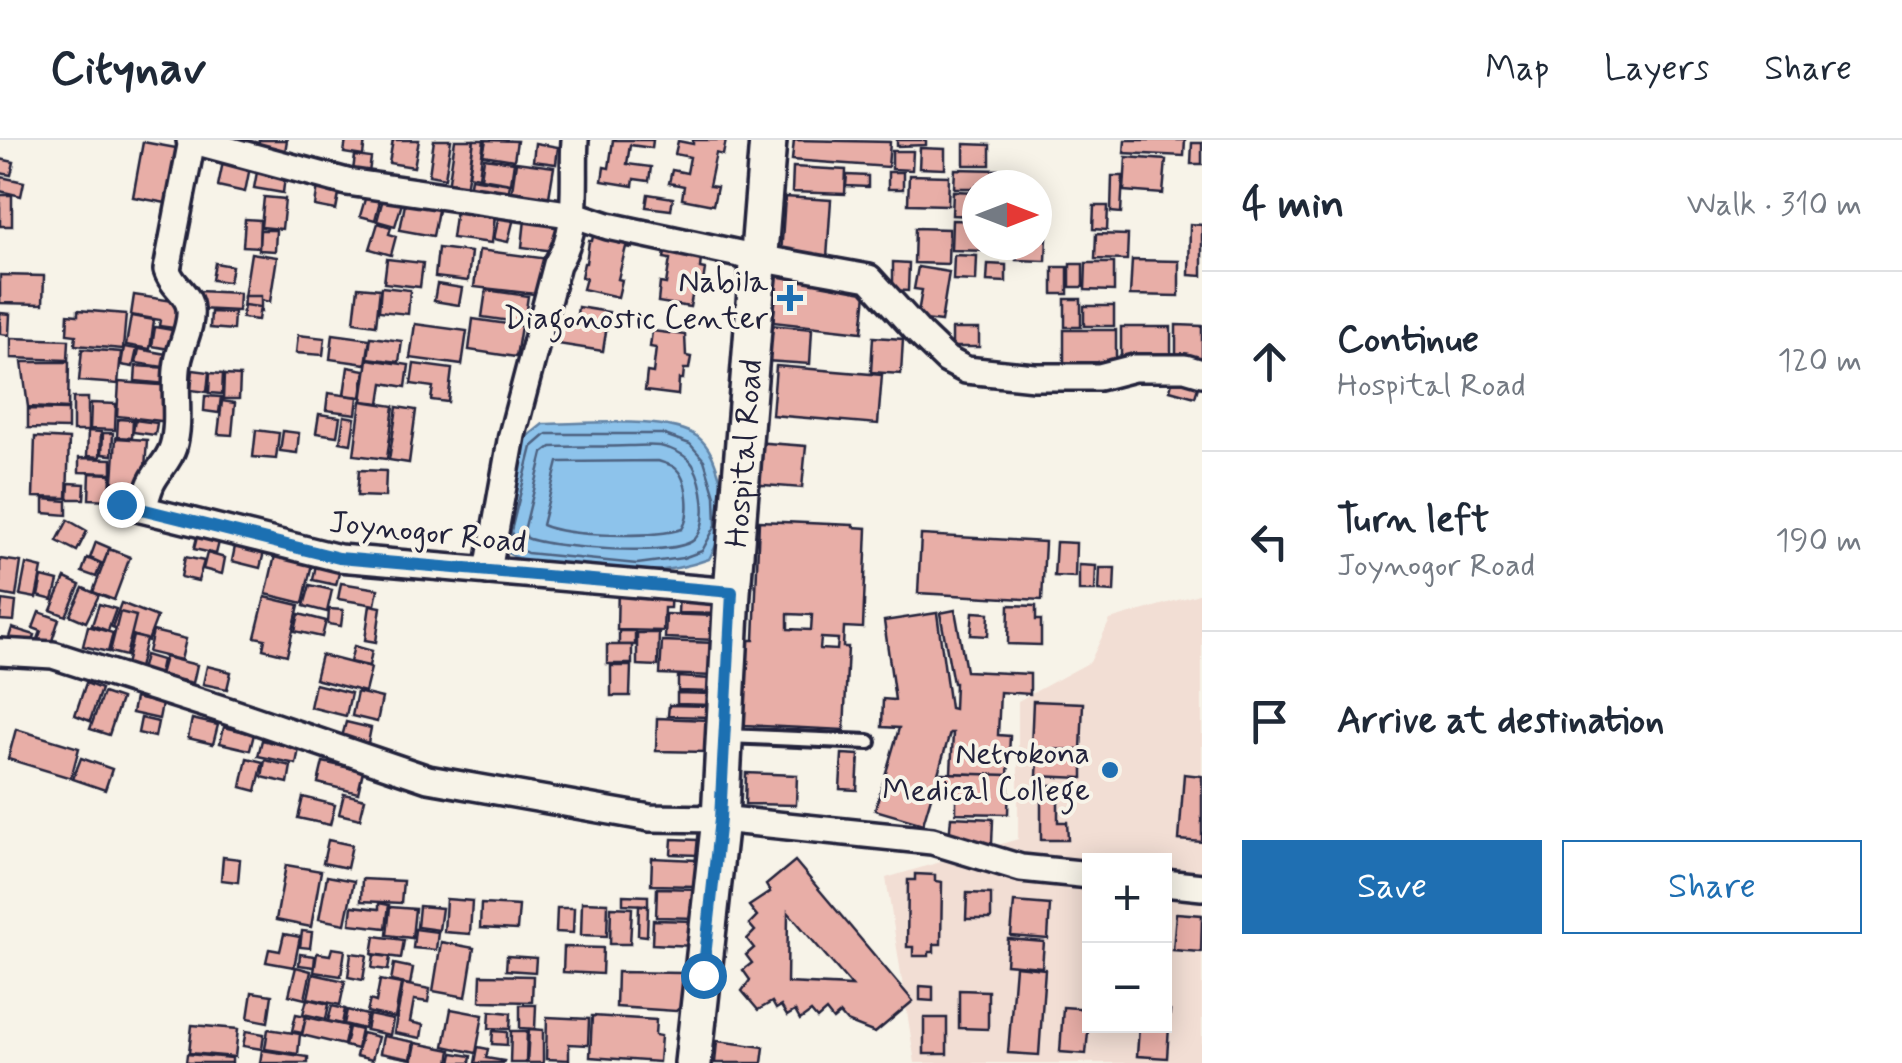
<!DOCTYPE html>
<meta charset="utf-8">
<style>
body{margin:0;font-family:Mynerve,sans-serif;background:#f6f6f7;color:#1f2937}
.controls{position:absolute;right:30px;bottom:30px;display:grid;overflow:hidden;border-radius:0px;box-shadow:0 5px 25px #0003}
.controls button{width:90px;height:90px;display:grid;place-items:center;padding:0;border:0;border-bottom:2px solid #e0e1e3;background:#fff;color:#1f2937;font:50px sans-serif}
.compass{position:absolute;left:962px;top:30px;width:90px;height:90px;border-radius:50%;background:#fff;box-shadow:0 5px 25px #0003;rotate:90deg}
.stop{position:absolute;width:30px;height:30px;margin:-22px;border:8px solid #1f6fb2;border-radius:50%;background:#fff}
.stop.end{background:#1f6fb2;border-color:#fff;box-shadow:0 2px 10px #0008}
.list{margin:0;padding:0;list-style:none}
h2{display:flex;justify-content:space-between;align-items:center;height:130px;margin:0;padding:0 40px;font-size:42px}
h2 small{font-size:32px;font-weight:400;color:#747a83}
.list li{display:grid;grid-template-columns:65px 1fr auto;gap:30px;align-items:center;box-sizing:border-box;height:180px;padding:0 40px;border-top:2px solid #e0e1e3}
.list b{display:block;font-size:38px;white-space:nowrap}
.list p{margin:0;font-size:32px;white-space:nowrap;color:#747a83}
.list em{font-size:32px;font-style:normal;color:#747a83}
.actions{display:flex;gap:20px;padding:30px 40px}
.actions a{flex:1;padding:22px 0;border:2px solid #1f6fb2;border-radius:0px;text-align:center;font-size:35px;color:#1f6fb2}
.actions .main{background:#1f6fb2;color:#fff}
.icon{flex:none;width:55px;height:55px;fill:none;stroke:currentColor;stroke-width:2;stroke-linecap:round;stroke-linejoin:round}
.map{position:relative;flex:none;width:1202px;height:923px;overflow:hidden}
header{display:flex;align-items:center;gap:60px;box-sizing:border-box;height:140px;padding:0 50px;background:#fff;border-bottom:2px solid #e0e1e3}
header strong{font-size:48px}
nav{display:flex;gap:55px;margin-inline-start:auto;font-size:35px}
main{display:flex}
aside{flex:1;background:#fff}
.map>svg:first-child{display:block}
.built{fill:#f2ded4;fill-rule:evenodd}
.water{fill:#8dc3eb;stroke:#6283a5;stroke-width:2.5}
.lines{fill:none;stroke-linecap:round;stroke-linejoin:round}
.shore{stroke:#4d6281;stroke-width:2.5}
.building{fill:#e8aea7;stroke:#22223b;stroke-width:2.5;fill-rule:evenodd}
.lane-casing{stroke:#22223b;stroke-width:20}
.street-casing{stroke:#22223b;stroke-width:32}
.secondary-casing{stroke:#22223b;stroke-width:42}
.lane{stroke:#f7f3e8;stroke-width:12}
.street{stroke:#f7f3e8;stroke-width:25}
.secondary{stroke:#f7f3e8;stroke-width:35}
.route{stroke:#1f6fb2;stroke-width:12}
.poi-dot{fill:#1f6fb2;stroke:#f7f3e8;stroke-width:4}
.labels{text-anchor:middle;stroke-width:8;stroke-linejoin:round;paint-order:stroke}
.poi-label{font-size:32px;fill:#22223b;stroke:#f7f3e8;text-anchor:end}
.street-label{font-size:32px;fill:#22223b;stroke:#f7f3e8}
</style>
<header>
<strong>Citynav</strong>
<nav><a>Map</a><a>Layers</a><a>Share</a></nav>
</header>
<main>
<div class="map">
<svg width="1202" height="923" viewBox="0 0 1202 923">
<rect width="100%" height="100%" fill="#f7f3e8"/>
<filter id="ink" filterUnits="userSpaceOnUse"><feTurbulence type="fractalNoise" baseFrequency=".01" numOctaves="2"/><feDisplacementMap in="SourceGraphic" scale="20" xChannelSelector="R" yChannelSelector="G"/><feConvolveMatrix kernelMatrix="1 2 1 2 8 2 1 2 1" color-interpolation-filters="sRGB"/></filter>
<g filter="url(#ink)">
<path class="built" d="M1202,453v470h-287l-29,-185 132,-39v-138l72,-39 20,-42zM1090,720h74v166h-74z"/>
<path class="water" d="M543,284c38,0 126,-9 155,13 13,11 17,25 22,41 11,37 7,48 -11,81 -48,18 -88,13 -138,8 -28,-3 -42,-1 -67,-16l-3,-20 22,-91z"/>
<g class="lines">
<g class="shore">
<path d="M547,294h115l28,10 14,16 11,36 1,29 -14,26 -19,7 -46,6 -110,-11 -12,-7 -4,-15 21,-84z"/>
<path d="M551,307c26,-1 52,0 78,-1 10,0 21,-1 31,0 11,2 27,9 33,19 10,18 17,58 2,74 -19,19 -144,9 -168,-1l-3,-7 19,-78z"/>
<path d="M658,321c5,2 11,3 16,6 15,11 17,49 8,62 -30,9 -113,8 -140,-4l16,-63z"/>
</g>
</g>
<g class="building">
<path d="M259,0h28l-2,12 -27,-3z"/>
<path d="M346,0h19l-2,16 -19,-3z"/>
<path d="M393,0h26l-5,27 -25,-4z"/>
<path d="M434,0h17l-6,38 -16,-3z"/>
<path d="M455,0h19l-8,49 -18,-2z"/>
<path d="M474,0h10l-5,37 -10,-2z"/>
<path d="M486,0l31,1 -3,19 -31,-5z"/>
<path d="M613,0h40l-1,8 -22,-3 -3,19 24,3 -2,14 -15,-2 -1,7 -31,-5 2,-14 5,1z"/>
<path d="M693,0h33l-3,15 -7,-2 -7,33 8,1 -4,18 -31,-6 2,-13 -15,-3 3,-13 15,3 3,-16 -15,-3 3,-13 15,3z"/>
<path d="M794,0l96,2 -2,25 -96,-7z"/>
<path d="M897,0h29v5l-29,1z"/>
<path d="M1125,0h60l-1,16 -60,-3z"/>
<path d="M143,2l44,8 -10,55 -44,-8z"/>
<path d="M535,3l23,4 -2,17 -23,-3z"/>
<path d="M1192,3h10v21h-11z"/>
<path d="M964,4l26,1v20h-26z"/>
<path d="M920,8l25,1v20l-26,-1z"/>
<path d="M892,11h21l-1,19 -20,-1z"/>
<path d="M355,16l16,2 -3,22 -16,-2z"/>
<path d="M224,17l27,5 -6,30 -27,-6z"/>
<path d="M1126,17l40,3 -3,34 -39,-3z"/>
<path d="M484,18l30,4 -3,21 -30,-5z"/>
<path d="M0,19l14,3 -3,13 -11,-2z"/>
<path d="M516,22l38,5 -6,36 -37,-6z"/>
<path d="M793,27l53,3 -1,24 -53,-2z"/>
<path d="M955,29l46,1v15h-24v3h-23z"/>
<path d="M257,32l28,4 -2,17 -29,-5z"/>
<rect x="888" y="32" width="15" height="17"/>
<path d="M847,35l21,1v11l-22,-1z"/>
<path d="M909,35l40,1 -1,29 -40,-1z"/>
<path d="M1112,36h11l-2,37 -10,-1z"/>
<path d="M1,37l23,5 -3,14 -21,-5z"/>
<path d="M471,38l39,6 -3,19 -39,-6z"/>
<path d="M318,45l22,4 -4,21 -21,-4z"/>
<path d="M368,49l14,4 -7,27 -15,-4z"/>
<path d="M953,51l24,1v24l-25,-1z"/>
<path d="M648,54l25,4 -2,12 -25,-3z"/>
<rect x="0" y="55" width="12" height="31"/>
<path d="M384,55l19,5 -8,26 -18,-5z"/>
<path d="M264,57l21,2 -3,30 -21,-2z"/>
<path d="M785,57l46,3 -4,58 -46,-3z"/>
<path d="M406,59l33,6 -6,31 -33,-6z"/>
<path d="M457,61l39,5 -4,37 -40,-5z"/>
<path d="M1094,66h14l-1,24 -14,-1z"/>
<path d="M526,70l33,4 -4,37 -33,-4z"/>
<path d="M500,71l15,3 -7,28 -14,-3z"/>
<path d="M245,79l15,1 -1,27 -16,-1z"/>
<path d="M952,80l25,1v24h14v6l-40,-1z"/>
<path d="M378,83l13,4 -2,7 7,2 -5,19 -21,-6z"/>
<path d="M1190,84l12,1v51l-13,-1z"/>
<path d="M595,86l40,9 -3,13 -6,-1 -8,32 4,1 -4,17 -35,-8 3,-11 -5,-1 3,-14h2l3,-22h3z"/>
<path d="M915,88l34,1 -1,35 -34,-1z"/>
<path d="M260,90h16l-1,21 -16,-1z"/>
<path d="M1096,94l32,1 -1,25 -32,-1z"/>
<path d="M1037,96l10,1 -1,24 -30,-1 1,-15h20z"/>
<path d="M667,102l33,5 -2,11 3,1 -1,9 5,1 -2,13 -5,-1 -2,11 -3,-1 -3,16 -32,-5 2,-19 6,1 4,-25 -6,-1z"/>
<path d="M438,108l33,4 -3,29 -33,-4z"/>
<path d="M479,110l70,9 -5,36 -70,-8z"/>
<path d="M251,113l26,4 -7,45 -26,-5z"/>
<path d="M954,115l23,1 -1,25 -23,-1z"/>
<path d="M387,119l36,4 -3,24 -36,-4z"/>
<path d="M1132,120l47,1v35l-49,-1z"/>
<path d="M893,122l16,1 -1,28 -15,-1z"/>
<path d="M215,123l17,3 -3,16 -17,-2z"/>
<path d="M1086,123h28v28l-29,-1z"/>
<path d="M988,124l18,1v17l-19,-1z"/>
<rect x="1070" y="124" width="13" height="23"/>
<path d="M918,127l31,5 -8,50 -24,-3 5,-29 -8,-1z"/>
<rect x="1053" y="127" width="15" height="27"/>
<path d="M0,135l44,1 -1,28 -43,-1z"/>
<path d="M778,135l89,9 -5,48 -89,-10z"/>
<path d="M437,144l25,4 -3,17 -25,-4z"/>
<path d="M358,147l22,2 -4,36 -22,-3z"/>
<path d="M381,147l29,3 -2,24 -29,-3z"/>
<path d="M486,150l42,6 -4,27 -42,-6z"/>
<path d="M198,151l41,2 -1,18 -40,-2z"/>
<path d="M134,155l52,8 -5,26 -22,-3 1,-6 -29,-5z"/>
<path d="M244,156h17v16h-18z"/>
<rect x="1065" y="159" width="16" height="28"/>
<path d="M244,165l16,2 -2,13 -16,-2z"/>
<rect x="1084" y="166" width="30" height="20"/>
<path d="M578,167l31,5 -6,39 -45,-7 4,-25 14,2z"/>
<path d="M78,170l48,4 -3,35 -48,-4 1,-10 -9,-1 1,-20 10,1z"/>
<path d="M211,172l23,1 -1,17 -23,-2z"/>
<path d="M0,173l10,1 -1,21 -9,-1z"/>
<path d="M131,176l23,4 -4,29 -24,-4z"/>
<path d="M473,179l48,7 -5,31 -47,-7z"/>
<path d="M415,184l52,7 -5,34 -52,-7z"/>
<path d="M769,185l43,4 -2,35 -44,-3z"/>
<path d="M1176,185l26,1v37l-26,-1z"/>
<path d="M155,187l23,4 -3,19 -23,-4z"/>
<rect x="1121" y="187" width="50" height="33"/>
<rect x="952" y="189" width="27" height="18"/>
<rect x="1064" y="190" width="52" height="35"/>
<path d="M652,191l33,4 1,21 5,1 -2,12h-5l-1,10h-4l-1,16 -33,-4 2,-19 6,1 3,-25 -6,-1z"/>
<path d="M333,194l37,5 -4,25 -36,-5z"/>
<path d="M298,195l27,3 -2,17 -27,-2z"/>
<path d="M371,197l31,4 -3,21 -31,-4z"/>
<path d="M873,197l30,2 -2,35 -30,-2z"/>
<path d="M11,198l58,2 -1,20 -57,-2z"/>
<path d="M124,207l13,2 -4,18 -12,-2z"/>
<path d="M82,209l39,3 -3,32 -39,-3z"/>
<path d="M139,209l33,6 -2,13 -34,-5z"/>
<path d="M368,219l41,6 -3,22 -23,-4 -3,20 -18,-2z"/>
<path d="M22,222h47l-1,47 -40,-2z"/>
<path d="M414,224l38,5 -4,33 -17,-2 2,-13 -22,-3z"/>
<path d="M136,226l33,2 -2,16 -32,-3z"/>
<path d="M776,226l106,9 -4,49 -106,-9z"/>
<path d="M348,227l17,3 -4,27 -17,-2z"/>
<path d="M193,230l16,2 -2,20 -16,-2z"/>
<path d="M1175,230l26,7 -6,20 -25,-7z"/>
<path d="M210,233l13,1 -1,20 -13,-1z"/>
<path d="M224,235l16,1 -1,23h-16z"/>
<path d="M119,242l55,4 -4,36 -53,-6z"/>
<path d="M328,253l30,4 -2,17 -30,-4z"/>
<path d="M205,256l16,1 -2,16 -15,-2z"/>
<rect x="73" y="258" width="15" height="33"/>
<path d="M222,261l13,2 -3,32 -14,-1z"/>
<path d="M361,261l33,5 -7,53 -33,-4z"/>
<path d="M91,263l25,1 -1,26 -25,-1z"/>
<path d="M397,267l19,3 -7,53 -20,-3z"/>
<path d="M28,269l40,1v19l-40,-1z"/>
<path d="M319,274l21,3 -3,19 -21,-3z"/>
<path d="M344,276l11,2 -4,26 -11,-2z"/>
<path d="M118,279l15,1 -1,18 -15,-1z"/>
<path d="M135,280l22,3 -2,12 -22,-3z"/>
<path d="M256,290l23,3 -3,26 -23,-2z"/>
<path d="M88,291l13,1 -1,25 -13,-1z"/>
<path d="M283,291l16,2 -2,20 -17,-2z"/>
<path d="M103,293h10l-1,22 -10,-1z"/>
<path d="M35,297l34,2 -2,59 -34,-1z"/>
<path d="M116,298l31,2 -4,56 -31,-3z"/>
<path d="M754,302l52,4 -4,42 -52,-4z"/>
<path d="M79,318l33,1v14l-33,-1z"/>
<path d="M359,330l27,1 -1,26 -28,-1z"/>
<path d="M90,333l21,1 -1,26 -21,-1z"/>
<path d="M69,343l16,1 -1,15h-16z"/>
<path d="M44,359l23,2v14l-23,-2z"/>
<path d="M68,380l19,11 -10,20 -20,-10z"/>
<path d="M759,381l94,4v2l14,1 -4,100 -19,-1 -1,20h5l-4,83 -101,-5 3,-85h8zM788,474l24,1 -1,15 -23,-1zM821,498l17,1 -1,11 -17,-1z"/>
<path d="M198,393l22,5 -4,16 -22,-5z"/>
<path d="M921,395l124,7 -3,58 -124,-7z"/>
<path d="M237,397l29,7 -6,24 -28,-7z"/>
<path d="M96,402l14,6 -7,16 -13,-6z"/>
<path d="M1056,402l20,1 -1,34 -21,-1z"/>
<path d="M277,407l37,8 -11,48 -37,-9z"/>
<path d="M109,409l21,8 -16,43 -21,-8z"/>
<path d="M207,413l18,5 -3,16 -19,-5z"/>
<path d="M185,417l19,4 -6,20 -17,-4z"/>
<path d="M87,418l14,6 -5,13 -14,-5z"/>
<path d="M0,419l21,3 -5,35 -16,-3z"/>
<path d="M317,419l24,6 -5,20 -23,-5z"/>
<path d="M26,424l16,4 -6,30 -16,-3z"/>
<path d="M1079,425l17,1 -1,25h-16z"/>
<path d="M1100,428h15l-1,24 -15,-1z"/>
<path d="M42,437l16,4 -5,19 -15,-4z"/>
<path d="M65,438l15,7 -14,31 -15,-6z"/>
<path d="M341,443l37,6 -3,16 -37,-6z"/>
<path d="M310,445l22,5 -5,22 -23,-6z"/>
<path d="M618,445l53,2 -1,21h-6l-1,23 -46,-1z"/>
<path d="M83,448l16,7 -13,27 -16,-7z"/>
<path d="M679,453l42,1v20l-43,-1z"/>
<path d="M265,457l34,8 -12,50 -24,-6 2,-10 -10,-2z"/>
<path d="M2,460l14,2 -2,19 -14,-1z"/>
<path d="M121,463l36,14 -9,24 -36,-14z"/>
<path d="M99,464l17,5 -8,22 -16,-6z"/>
<path d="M370,465l11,2 -5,35 -11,-2z"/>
<path d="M1009,465l27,1v14h5v25l-33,-1z"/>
<path d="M329,469l14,1 -2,16 -13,-2z"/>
<path d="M955,470l11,61 64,3v20l-30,-2 -2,43 12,1 -2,40 -57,-3 2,-40h-3l-27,91 -48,-14 24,-82 -17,-1 1,-28 12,1 -11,-79 53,-8 13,95 4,1 1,-26h-2l-13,-70z"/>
<path d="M39,472l20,7 -10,31 -13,-5 5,-14 -8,-3z"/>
<path d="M120,472l16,4 -10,40 -16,-4z"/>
<path d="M973,472l16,1 -1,23 -17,-1z"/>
<path d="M299,474l27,7 -4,16 -27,-6z"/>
<path d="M666,474l51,2v24l-52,-2z"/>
<path d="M88,486l25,7 -5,19 -25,-6z"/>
<path d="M12,488l23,7 -8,26 -23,-8z"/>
<path d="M153,491l33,8 -5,21 -33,-8z"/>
<rect x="619" y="491" width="16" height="14"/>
<path d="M637,493h22l-1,33 -21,-1z"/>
<path d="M133,496l13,3 -7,29 -13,-3z"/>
<path d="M662,501l54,2 -1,33 -55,-2z"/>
<rect x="607" y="505" width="25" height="19"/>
<path d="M354,506l18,5 -3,15 -19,-4z"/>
<path d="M145,515l17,5 -4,19 -18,-4z"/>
<path d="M321,515l50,13 -6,24 -50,-13z"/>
<path d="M165,517l32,8 -4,18 -33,-8z"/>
<path d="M207,526l24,6 -4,17 -24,-5z"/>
<path d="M611,526h20l-1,30h-19z"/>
<path d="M678,537l34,2v13l-34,-1z"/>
<path d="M86,543l15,6 -11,32 -15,-6z"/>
<path d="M315,544l36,9 -5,23 -36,-9z"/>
<path d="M357,552l25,6 -5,24 -25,-6z"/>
<path d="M103,553l18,6 -12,36 -19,-6z"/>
<path d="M677,553l35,1v11l-35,-1z"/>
<path d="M135,558l27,6 -3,15 -27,-6z"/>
<path d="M1033,561l50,2 -2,47 -50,-1z"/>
<path d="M669,565l43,1v11l-44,-1z"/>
<path d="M141,578l17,4 -3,15 -17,-4z"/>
<path d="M657,578l52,2 -1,32 -52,-1z"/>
<path d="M192,579l26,6 -5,19 -25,-6z"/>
<path d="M346,582l25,6 -3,15 -26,-6z"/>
<path d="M224,587l30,7 -4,16 -30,-7z"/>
<path d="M16,589l63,19 -8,30 -63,-19z"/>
<path d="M262,600l37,9 -3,15 -38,-8z"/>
<path d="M842,614l17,1 -2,35 -17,-1z"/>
<path d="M1038,616l45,1v21l-46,-2z"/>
<path d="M81,618l31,11 -7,21 -32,-11z"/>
<path d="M247,618l16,4 -7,29 -15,-4z"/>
<path d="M265,620l26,6 -3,17 -26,-6z"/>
<path d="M323,622l40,9 -5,22 -40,-10z"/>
<path d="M746,633l51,2 -1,30 -51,-1z"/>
<path d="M941,633l68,2 -1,39 -52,-1v-23l-15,-1z"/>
<path d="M1184,634l18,2v66l-23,-2z"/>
<path d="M1041,645h17v37h9l1,18h-27z"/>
<path d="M344,654l21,5 -5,20 -21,-5z"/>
<path d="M303,657l32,8 -5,20 -32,-7z"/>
<path d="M951,677l42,2 -1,25 -43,-3z"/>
<path d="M672,699l26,1v15l-27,-1z"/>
<path d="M328,700l24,5 -5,23 -24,-5z"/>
<path d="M223,717l17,2 -2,23 -17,-2z"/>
<path d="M652,718l44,2 -1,26 -44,-1z"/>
<path d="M795,721l118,140 -38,32 -28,-11 -7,-8 -7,6 -7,-9 -9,8 -6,-7 -11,8 -5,-9 -8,5 -6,-10 -5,3 -4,-7 -14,8 -16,-19 8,-11 -7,-10 9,-7 -6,-8 8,-7 -7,-9 8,-8 -6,-7 8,-8 -8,-10 21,-14 -4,-7zM788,772l64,74 -65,-3z"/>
<path d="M286,725l35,6 -10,56 -35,-7z"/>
<path d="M915,734l20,1v6l7,1 -1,62h-7v8h-5v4h-16v-9h-6l1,-67h7z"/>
<path d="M327,736l27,5 -9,43 -26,-5z"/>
<path d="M362,739l41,2 -2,22 -40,-2z"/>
<path d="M657,748l42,1 -1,29 -42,-1z"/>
<path d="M967,753l24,1v25h-25z"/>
<path d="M623,755l25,1v9l-25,-1z"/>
<path d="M446,759l26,2 -2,33 -26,-2z"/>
<path d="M582,762l26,1 -1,33 -26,-1z"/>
<path d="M1014,762l36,3 -2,34 -37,-3z"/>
<path d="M379,763l10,2 -3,23 -36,-4 2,-18 27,3z"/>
<path d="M481,764l38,2 -2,24 -37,-2z"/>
<path d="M639,765l9,1 -1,30 -9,-1z"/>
<path d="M419,766l23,2 -3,22 -22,-3z"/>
<path d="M390,767l25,2 -3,29 -25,-3z"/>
<path d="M611,767l21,1 -2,36h-20z"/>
<path d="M557,768h17l-1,25 -17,-1z"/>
<path d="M1176,773l26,2 -1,37 -28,-2z"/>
<path d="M653,780l43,1 -2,25 -42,-2z"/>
<path d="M415,789l23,3 -2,18 -23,-2z"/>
<path d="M302,791l10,1 -2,16 -10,-1z"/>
<path d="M284,794l16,3 -6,30 -28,-5 3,-13 11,2z"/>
<path d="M375,796l29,4 -3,18 -29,-4z"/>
<path d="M1008,799l36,3 -2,25 -36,-3z"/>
<path d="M441,802l33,6 -8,49 -33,-6z"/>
<path d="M564,807l39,1 -1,26 -39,-2z"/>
<path d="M332,808l13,2 -4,26 -27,-4 3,-19 13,2z"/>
<path d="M351,813l16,2 -4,25 -15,-3z"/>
<path d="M300,814l15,2 -1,11 -15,-2z"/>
<path d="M374,815l16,2 -2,13 -16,-2z"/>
<path d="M507,816l29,2 -1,14 -29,-2z"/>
<path d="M394,824l19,4 -3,17 -19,-4z"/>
<path d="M1015,826l30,3 -6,86 -31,-2z"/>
<path d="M296,827l15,4 -6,28 -16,-4z"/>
<path d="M617,832l65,1 5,7 -4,25 -7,6 -60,-4z"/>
<path d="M313,834l32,7 -5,24 -32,-7z"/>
<path d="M481,835l52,1 -1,26 -52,-1z"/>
<path d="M380,840l21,4 -6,34 -28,-6 3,-12 6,2z"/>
<path d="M403,844l27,5 -2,13 -14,-2 -4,22 13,3 -2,13 -27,-5z"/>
<path d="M920,846l13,1v14l-13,-1z"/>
<path d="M959,850l29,1v38l-29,-1z"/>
<path d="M252,852l20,3 -4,27 -20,-4z"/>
<path d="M307,859l22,5 -3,15 -23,-5z"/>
<path d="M520,865h16l-1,24 -15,-1z"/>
<path d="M332,866l13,3 -3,15 -14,-3z"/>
<path d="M1063,867l27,2 -4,45 -26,-2z"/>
<path d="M451,869l32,6 -7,38 -32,-7z"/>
<path d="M347,870l20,5 -3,14 -20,-5z"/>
<path d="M1164,870l6,1 -3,47 -30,-2 2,-30h25z"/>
<path d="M490,871l21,2 -1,16 -21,-1z"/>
<path d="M296,874l10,2 -4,17 -10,-2z"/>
<path d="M369,875l24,5 -3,15 -24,-5z"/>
<path d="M592,876l64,4 -1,15 6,1 -2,26 -69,-5z"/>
<path d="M306,877l42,9 -4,19 -42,-10z"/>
<path d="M547,877l42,2 -1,26 -19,-1v16l-23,-1z"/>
<rect x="924" y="878" width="23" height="36"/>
<path d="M192,885l46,4 -3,28 -46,-4z"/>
<path d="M349,887l12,3 -4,19 -12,-3z"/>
<path d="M268,889l32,5 -2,20 -33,-5z"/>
<path d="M529,889l14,1v33h-16z"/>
<path d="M246,891l18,3 -2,15 -19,-3z"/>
<path d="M493,891l14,1v13l-15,-1z"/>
<path d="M511,891h16l-1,32h-16z"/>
<path d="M362,893l16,4 -6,23 -16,-4z"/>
<path d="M383,896l31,6 -3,17 -31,-6z"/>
<path d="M717,901l47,6 -2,16h-47z"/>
<path d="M416,903l35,7 -2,13h-37z"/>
<path d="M478,907l10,2 -2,9 18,3 -1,2h-28z"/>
<path d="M262,910l46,7v6h-48z"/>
<path d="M453,913l18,3 -1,7h-19z"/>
<path d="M187,914l45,4v5h-46z"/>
</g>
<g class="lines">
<g class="lane-casing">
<path id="lane" d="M727,596l142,6"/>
</g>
<g class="street-casing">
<g id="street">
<path d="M190,0l157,42 228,33 33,11 150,32 111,20 51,56 27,26 19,10 68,7h65l35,-9h51l17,5"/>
<path d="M121,364l218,54 393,34"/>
<path d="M143,369c3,-9 5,-21 10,-29 6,-11 16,-20 20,-33 8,-27 0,-58 5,-85 3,-17 14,-36 12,-53 -1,-16 -18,-22 -23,-39l25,-130"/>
<path d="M488,431l24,-136 45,-171c24,-37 15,-82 18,-124"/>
<path d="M0,512l53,3 184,59 191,65 222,39 70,1 212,22 89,27 69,7"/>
<path d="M1164,743l38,4"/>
</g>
</g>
<g class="secondary-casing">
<g id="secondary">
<path id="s1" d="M693,923l27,-244 12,-227 36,-452"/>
</g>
</g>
<use href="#lane" class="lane"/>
<use href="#street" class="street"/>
<use href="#secondary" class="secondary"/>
</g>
</g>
<g class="lines" filter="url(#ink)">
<path class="route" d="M121,364l218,54 393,34 -12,227 -17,156"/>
</g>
<g class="poi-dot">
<path d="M785 143h10v10h10v10h-10v10h-10v-10h-10v-10h10z"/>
<circle cx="1110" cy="630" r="10"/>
</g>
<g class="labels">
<g class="poi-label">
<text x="768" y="151">Nabila<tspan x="768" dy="37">Diagonostic Center</tspan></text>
<text x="1090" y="623">Netrokona<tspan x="1090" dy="37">Medical College</tspan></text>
</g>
<g class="street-label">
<text dy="11" stroke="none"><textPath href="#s1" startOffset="612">Hospital Road</textPath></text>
<text transform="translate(428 391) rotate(6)" y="11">Joynogor Road</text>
</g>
</g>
</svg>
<div class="controls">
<button>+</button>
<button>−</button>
</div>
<svg class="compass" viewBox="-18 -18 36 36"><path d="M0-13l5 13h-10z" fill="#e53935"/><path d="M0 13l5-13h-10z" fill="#747a83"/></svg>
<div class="stop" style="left:703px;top:835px"></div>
<div class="stop end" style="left:121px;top:364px"></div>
</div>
<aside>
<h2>4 min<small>Walk · 310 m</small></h2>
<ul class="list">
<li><svg class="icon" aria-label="ahead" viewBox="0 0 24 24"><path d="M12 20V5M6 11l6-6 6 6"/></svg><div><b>Continue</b><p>Hospital Road</p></div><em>120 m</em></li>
<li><svg class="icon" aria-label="left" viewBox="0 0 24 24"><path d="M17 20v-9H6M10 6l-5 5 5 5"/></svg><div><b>Turn left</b><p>Joynogor Road</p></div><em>190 m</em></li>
<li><svg class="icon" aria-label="arrive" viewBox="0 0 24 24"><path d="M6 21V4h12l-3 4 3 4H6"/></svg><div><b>Arrive at destination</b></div></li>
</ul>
<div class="actions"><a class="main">Save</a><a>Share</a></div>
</aside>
</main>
